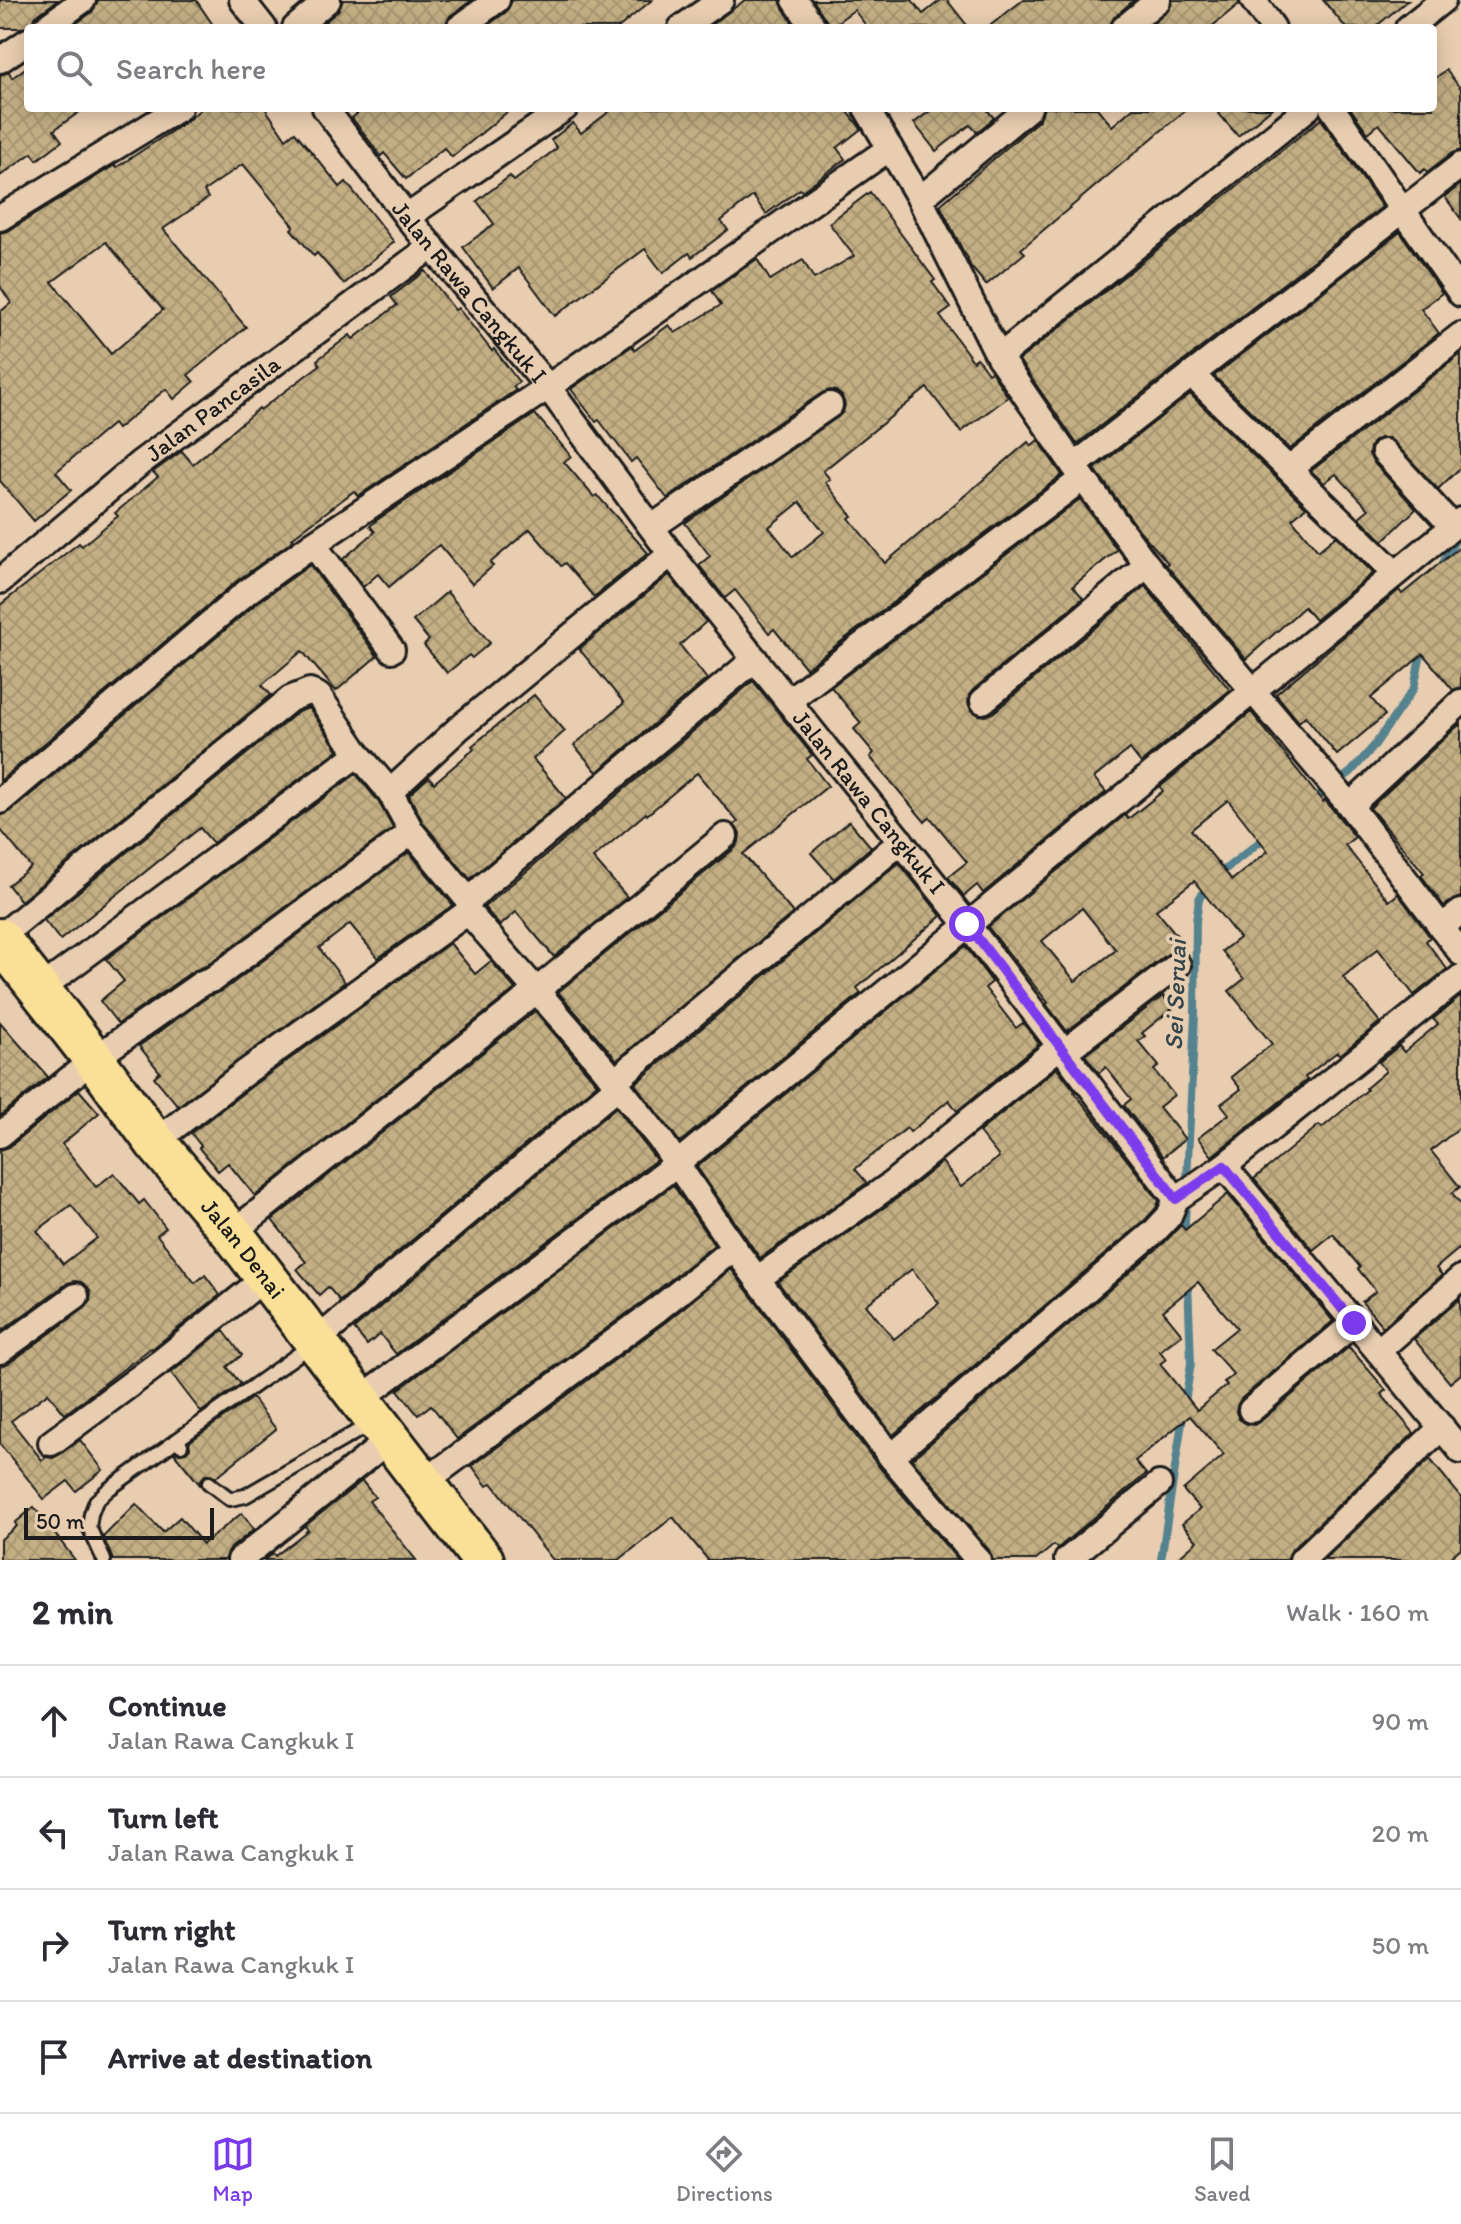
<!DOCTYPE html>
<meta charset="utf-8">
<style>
body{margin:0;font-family:Itim,sans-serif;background:#f7f7f7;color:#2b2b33}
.scale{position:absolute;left:24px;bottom:20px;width:190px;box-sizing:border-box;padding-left:8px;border:4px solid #1c1c1c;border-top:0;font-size:22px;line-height:28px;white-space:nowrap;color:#1c1c1c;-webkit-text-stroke:6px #e9cdb0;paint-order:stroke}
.stop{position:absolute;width:24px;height:24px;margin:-18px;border:6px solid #7c3aed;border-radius:50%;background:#fff}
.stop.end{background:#7c3aed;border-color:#fff;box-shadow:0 2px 8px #0008}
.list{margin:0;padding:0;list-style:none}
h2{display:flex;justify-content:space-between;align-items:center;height:104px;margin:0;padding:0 32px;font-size:34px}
h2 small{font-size:26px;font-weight:400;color:#7c7c81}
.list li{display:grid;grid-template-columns:52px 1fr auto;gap:24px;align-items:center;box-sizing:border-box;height:112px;padding:0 32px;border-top:2px solid #e1e1e2}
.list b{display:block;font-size:30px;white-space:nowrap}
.list p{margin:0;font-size:26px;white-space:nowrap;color:#7c7c81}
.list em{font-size:26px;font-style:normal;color:#7c7c81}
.icon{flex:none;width:44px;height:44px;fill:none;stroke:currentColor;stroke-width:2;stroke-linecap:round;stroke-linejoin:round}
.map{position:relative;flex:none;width:1461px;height:1560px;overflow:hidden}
.search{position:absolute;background:#fff;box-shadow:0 4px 20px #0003;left:24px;right:24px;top:24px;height:88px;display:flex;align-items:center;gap:20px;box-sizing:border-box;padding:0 28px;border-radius:8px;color:#7c7c81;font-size:30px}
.sheet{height:552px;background:#fff}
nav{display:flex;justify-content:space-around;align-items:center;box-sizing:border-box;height:112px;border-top:2px solid #e1e1e2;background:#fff;font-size:22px;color:#7c7c81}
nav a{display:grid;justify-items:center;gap:4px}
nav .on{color:#7c3aed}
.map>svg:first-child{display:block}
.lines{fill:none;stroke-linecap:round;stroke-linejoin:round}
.stream{stroke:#55828f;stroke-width:8}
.building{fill:url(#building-cross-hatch);stroke:#1c1c1c;stroke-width:2;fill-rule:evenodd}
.lane-casing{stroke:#1c1c1c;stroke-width:18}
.street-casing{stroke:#1c1c1c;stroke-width:30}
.primary-casing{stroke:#1c1c1c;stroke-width:46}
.lane{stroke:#e9cdb0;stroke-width:12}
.street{stroke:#e9cdb0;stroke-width:24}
.primary{stroke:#fadf96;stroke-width:40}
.route{stroke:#7c3aed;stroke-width:10}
.labels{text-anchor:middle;stroke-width:7;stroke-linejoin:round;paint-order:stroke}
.street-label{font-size:24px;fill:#1c1c1c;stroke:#e9cdb0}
.water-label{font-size:26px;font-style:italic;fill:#34464c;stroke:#e9cdb0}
</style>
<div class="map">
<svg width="1461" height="1560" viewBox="0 0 1461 1560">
<defs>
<pattern id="building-cross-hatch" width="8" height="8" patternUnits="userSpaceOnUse" patternTransform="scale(2)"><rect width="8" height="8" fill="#c4af84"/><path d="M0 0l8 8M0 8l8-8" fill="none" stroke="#a89671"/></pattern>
</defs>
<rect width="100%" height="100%" fill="#e9cdb0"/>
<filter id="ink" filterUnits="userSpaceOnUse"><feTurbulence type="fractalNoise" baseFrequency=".0125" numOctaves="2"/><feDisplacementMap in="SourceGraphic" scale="16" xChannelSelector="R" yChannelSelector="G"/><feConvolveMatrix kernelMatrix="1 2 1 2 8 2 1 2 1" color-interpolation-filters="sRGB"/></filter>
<g filter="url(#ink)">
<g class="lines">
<g class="stream">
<path d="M1442,565l16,-30"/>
<path d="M1313,801l38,-29 23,-26 40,-58 8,-40"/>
<path d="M1218,875l49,-39"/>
<path d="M1186,1240l-1,-18 10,-208 1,-93 3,-22 9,-14"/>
<path d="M1161,1560l30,-197 -3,-82"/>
</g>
</g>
<g class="building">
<path d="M0,0h58l-22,16 -6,11 -9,1h-21z"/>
<path d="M98,0h98l19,28h-145l22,-16z"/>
<path d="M343,0h129l-22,16 -6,12h-126l20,-17z"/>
<path d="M512,0h140l-34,28h-134l22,-16z"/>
<path d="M745,0h35l3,8 13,20h-89z"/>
<path d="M813,0h99l11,14 18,-14h6l22,28h-101l-14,-18 -25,18 -3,-8z"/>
<path d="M1023,0h111l-20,17 -5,11h-122z"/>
<path d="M1173,0h65l1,4 -29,24h-62l20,-17z"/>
<path d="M1323,0h85l-34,28h-28z"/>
<path d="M28,66v42h57l-31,22 8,11 -25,19 -5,-7 -32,23v-101l9,-3 3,6z"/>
<path d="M1446,70l15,19v61l-9,3 -25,19 -2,-3 -5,4 -41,-49 -11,9 -18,-25h83v-28z"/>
<path d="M202,108h63l21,31 9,-7 45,55 6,-5 48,60 -50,42 -27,-31 -3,3 -23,-27 3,-3 -51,-62 -39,27 4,7 -45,31 83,98 -58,48 6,7 -20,17 -8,-10 -49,40 -4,-5 -57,48 15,18 -37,31 -34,-40v-169l11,-9 -11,-17v-53l8,-2 107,-66 2,2 70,-46zM106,242l57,68 -52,44 -59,-72z"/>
<path d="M364,108h148l-60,49 -8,-9 -38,31 -22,-26 -3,3 -29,-38z"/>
<path d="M614,108h231l16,21 -24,19 8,11 -43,32 -2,-2 -34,25 -13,-18 -32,25 7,9 -36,27 -3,-4 -26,20 -18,-24 -90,67 -36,-48 -26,20 -30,-41 31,-23 -17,-23 33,-25 4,5 43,-33 -6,-8 22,-17 8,10z"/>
<path d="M934,108h58l-4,3 6,7 -17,14 -7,-7 -34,26 -22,-28z"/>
<path d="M1044,108h53l15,18 21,-18h55l-167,141 4,4 -39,32 -15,-18 -4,-8 1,-1 -5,-7 -23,-46 99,-85z"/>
<path d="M1214,108h58l-34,28z"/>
<path d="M1321,119l61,88 -305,237 -58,-84z"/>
<path d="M1461,184v35l-16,-22z"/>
<path d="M870,192l65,88 -3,2 19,26 -11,8 33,45 4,-3 11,15 3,-2 17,26 -47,35 -34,-44 -104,83 7,8 -5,3 27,34 -3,2 36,45 143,-121 3,4 7,-6 24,35 -256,193 -32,-39 -5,4 -34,-43 -10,8 -26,-33 11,-9 -25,-33 153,-106 5,-5 2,-7 -3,-9 -6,-5 -6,-1 -8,3 -155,105 -31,-40 -5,4 -32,-42 -3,2 -25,-33 61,-43 3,4 34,-25 6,8 46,-28 -9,-14 45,-32 13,21 33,-20 11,19 40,-23 -25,-33zM800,502l24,30 -31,25 -24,-30z"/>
<path d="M1400,232l42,61 -21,16 18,24 -149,116 -76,-73z"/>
<path d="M425,271l30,39 3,-2 34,43 2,-2 25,33 -6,5 3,3 -158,106 -4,-5 -62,47 2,2 -56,40 -238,201v-176l79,-62 3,3 36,-30 -3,-3 43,-36 -5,-5 29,-21 11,13 66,-56 1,2 60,-45 -3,-5 33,-25 3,4 44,-34 -6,-8z"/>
<path d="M1461,354v113l-23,22 -49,-51h-9l-7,4 -3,5 -1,7 4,8 43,47 -33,32 -24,-24 10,-8 -33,-35 -12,9 -13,-12z"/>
<path d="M1190,394l116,113 -14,12 26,32 18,-15 37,37 -58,47 -11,-13 -58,52 -80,-94 2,-2 -28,-32 -45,-62z"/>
<path d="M535,414l36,42 -7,6 30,35 3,-2 51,58 -54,44 -29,-34 -4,3 -31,-37 -40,34 3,3 -21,18 -33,-39 -50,42 -11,-13 -15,13 -20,-28 32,-27 -5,-6 7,-6z"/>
<path d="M1080,499l37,51 -44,36 10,12 -110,92 -4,5 -1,8 3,7 8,5 7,1 7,-3 152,-127 85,104 -89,73 -11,-14 -36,29 12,14 -123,101 -6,-8 -13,11 -16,-19 19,-15 -37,-45 -5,5 -55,-65 4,-4 -20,-24 7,-6 -30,-36z"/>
<path d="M1461,546v141l-8,3 -30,-36 -52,44 14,17 -48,40 -32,-39 -6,6 -23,-28 123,-104 3,4z"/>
<path d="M310,565l67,91 -41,35 -34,-40 -40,34 9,10 -250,206 -13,-16 23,-18 -31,-38v-13l10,-4 247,-209z"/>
<path d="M669,575l37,47 -26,23 27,34 -110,93 -23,-27 50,-42 -45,-54z"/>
<path d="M447,592l43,51 -18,15 -3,-3 -22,18 -23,-28 5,-5 -16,-19z"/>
<path d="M753,681l59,74 -5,4 21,27 -85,68 50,59 -176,147 -59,-68 177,-144 4,-6 1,-9 -6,-8 4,-3 -41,-49 -50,42 -1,-2 -53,45 34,39 -73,60 -38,-45 -16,14 -16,-19z"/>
<path d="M534,695l31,36 -32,28 33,39 -96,81 -46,-55 -15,-29 20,-18 5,6 40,-34 -2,-3z"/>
<path d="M309,708l29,42 -125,93 -13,-15 -140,112 -16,-20 254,-208z"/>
<path d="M1251,712l72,90 2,-2 30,37 -10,8 44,56 9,-7 32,43 -4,4 21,28 -33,26 -36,-46 -35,28 37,45 -40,33 -3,-3 -32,25 2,3 -95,76 -14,-18 31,-24 -8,-10 20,-15 -10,-12 41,-33 -43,-53 15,-12 -22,-28 17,-13 -45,-57 -38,29 29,35 -7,5 -9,3 -102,78 -21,-27 2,-1 -60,-76 137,-112 3,4 35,-28 -3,-4zM1228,800l40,51 -36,29 -41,-50zM1082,908l34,42 -41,31 -33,-40z"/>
<path d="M1461,723v174l-8,3 -9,6 -23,-31 3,-2 -54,-65z"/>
<path d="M356,774l22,27 15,27 -187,138 -13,5 -75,53 -18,-23 24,-20 -18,-22z"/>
<path d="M849,821l22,26 -37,32 -23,-26z"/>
<path d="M409,852l44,53 -75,53 -28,-34 -31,24 26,34 -167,124 -24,-29 6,-5 -21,-26 70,-50 13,-5z"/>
<path d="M899,863l42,53 -84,72 4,5 -181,149 -45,-58z"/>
<path d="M450,943l25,31 16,-13 24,28 -260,207 -27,-33 -10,8 -19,-23 2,-2 -10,-13 64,-49z"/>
<path d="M965,946l27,36 -7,6 31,40 7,-5 16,21 -82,67 -8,-11 -39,32 -3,-4 -52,41 12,14 -107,75 -63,-91z"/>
<path d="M1163,996l10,12 -31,25 3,3 -7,5 21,25 -5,4 20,25 -15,12 26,32 -22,18 -39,-52 7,-6 -25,-32 -7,6 -14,-18z"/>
<path d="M1461,996v130l-30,25 29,36 -8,6 9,11v43l-25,21 6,7 -59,52 -21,-25 14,-11 -18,-22 2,-2 -27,-33 -20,16 -59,-71 65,-54 3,3 45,-38 -1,-2 20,-17 -7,-9 20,-16 5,6 34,-28 -5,-5z"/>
<path d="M535,1011l62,73 -257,217 -12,-14 -9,8 -22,-26 9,-7 -34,-42z"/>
<path d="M0,1022l48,55 -48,39z"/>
<path d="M1057,1068l18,23 -1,1 85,109 -3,7 -11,12 -252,215 -115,-153 121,-85 43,-35 19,25 38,-30 -20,-25zM912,1269l27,34 -45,36 -28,-34z"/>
<path d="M79,1090l20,23 -37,31 34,43 18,-14 25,31 5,-4 22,28 -9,7 38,48 10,-8 15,20 -68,54 -1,-1 -86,66 -17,-21 -37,28 31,39 4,-3 7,1 6,-3 21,-15 23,30 -27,21 -8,-10 -24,18 -44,-55v-78l9,-3 76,-55 5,-7 1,-7 -3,-7 -7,-5 -6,-1 -7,2 -68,49v-182l9,-3zM71,1205l26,33 -34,26 -26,-33z"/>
<path d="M616,1107l40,53 -260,194 -16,-20 -13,11 -13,-16z"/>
<path d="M673,1185l41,60 -65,52 -192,142 -26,-34 -13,10 -20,-25z"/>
<path d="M1228,1194l105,127 -92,78 -4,7 -1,6 3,7 8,5 7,1 7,-4 88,-74 37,43 -5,4 33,39 -122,116 -5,11h-112l22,-19 -15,-17 18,-15 -17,-19 41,-35 -34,-39 -55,45 11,13 -88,74 -4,-3 -18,15h-43l-4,-10 -77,-91 253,-217 16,-17 4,5zM1198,1282l39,46 -26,21 23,26 -10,7 3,3 -30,25 -37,-46 6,-5 -6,-8 22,-17 -19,-23z"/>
<path d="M731,1269l148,198 79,93h-250l-35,-43 -54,43h-66l-61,-77 -5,3 -15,-20 195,-145z"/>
<path d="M1460,1299l1,75 -11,9 -36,-44z"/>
<path d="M223,1330l19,25 -15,12 14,17 -40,28 -30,-39z"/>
<path d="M252,1398l24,31 -60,48 -5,-3 -6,1 -5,6 1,5 -27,-33 12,-1 4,-4 -1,-6z"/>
<path d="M1430,1459l31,38v51l-14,12h-123z"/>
<path d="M362,1481l13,16 -6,4 47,59h-152l9,-7 2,3 33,-26 -3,-4z"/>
<path d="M136,1504l27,28 17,-15 23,27 39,-31 12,16 -23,19 -6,12h-112l-10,-23z"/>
<path d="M34,1507l41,53h-75v-20l17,-14 -2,-3z"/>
</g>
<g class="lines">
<g class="lane-casing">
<g id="lane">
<path d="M181,1445l-4,-5 133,-94"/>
<path d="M209,1483l21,16 15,-3 127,-73"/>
<path d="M104,1560l-15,-33 2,-13 5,-13 13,-12 68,-49"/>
</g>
</g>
<g class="street-casing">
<g id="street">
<path d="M242,0l22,28"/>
<path d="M795,0l19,28"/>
<path d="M1253,0l20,28"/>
<path d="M45,28l38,-28"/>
<path d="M295,28l33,-28"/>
<path d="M459,28l38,-28"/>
<path d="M681,28l40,-28"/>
<path d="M1124,28l34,-28"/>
<path d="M1408,28l35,-28"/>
<path d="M0,60l28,-19"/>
<path id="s1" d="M325,108l82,109 141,170 123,167 117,147 179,223 209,275 48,-33 237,285"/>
<path d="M866,108l54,91 79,158 75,109 73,99 203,241 111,147"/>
<path d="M1332,108l129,186"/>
<path d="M920,199l109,-91"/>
<path d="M407,217l158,-109"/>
<path d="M0,218l179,-110"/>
<path d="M999,357l309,-249"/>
<path d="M1192,375l203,198"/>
<path d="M1384,452l68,74"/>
<path d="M1074,466l387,-301"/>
<path d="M1289,469l172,-134"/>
<path d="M652,527l178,-122"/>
<path d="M313,544l79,106"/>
<path id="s2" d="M0,581l140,-118 292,-217"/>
<path d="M788,701l295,-223"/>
<path d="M983,701l164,-136"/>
<path d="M390,792l69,-64 212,-174"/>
<path d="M0,801l248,-210 65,-47 235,-157 342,-239"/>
<path d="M1350,806l111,-104"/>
<path d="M468,912l136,156 58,74 72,106 157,209 87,103"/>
<path d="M1441,927l20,-15"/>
<path d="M0,937l290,-238 20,-8 9,5 39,58 32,38 22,40 57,69"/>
<path d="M40,989l318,-235"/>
<path d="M1064,1052l114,-87"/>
<path d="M614,1082c94,-82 193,-159 287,-241"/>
<path d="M0,1135l94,-76 108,-76 11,-4 199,-147"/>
<path d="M155,1142l91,-70 222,-160 1,-11 16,-16 270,-226"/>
<path d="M1224,1166l237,-189"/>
<path d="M232,1233l304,-242 189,-155"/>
<path d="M757,1279l133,-94 169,-138"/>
<path d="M315,1342l303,-256"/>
<path d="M0,1351l76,-55"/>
<path d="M1378,1351l83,-73"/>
<path d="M359,1400l319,-237 783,-643"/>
<path d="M1251,1410l103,-87"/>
<path d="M51,1443l108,-80 107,-86"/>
<path d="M891,1457l264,-226 14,-15 7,-17"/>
<path d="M423,1483l235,-174 76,-61"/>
<path d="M240,1560l150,-121"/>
<path d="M1067,1560l92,-76"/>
<path d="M1302,1560l140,-133"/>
</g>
</g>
<g class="primary-casing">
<g id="primary">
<path id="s3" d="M0,939l94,120 61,83 77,91 251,327"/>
</g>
</g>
<use href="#lane" class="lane"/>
<use href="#street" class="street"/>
<use href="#primary" class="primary"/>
</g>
</g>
<g class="lines" filter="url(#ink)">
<path class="route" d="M967,924l209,275 48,-33 130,157"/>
</g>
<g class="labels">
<g class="street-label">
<text dy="8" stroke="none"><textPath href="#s1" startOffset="234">Jalan Rawa Cangkuk I</textPath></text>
<text dy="8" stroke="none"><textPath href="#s2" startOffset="274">Jalan Pancasila</textPath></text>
<text dy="8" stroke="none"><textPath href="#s1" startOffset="882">Jalan Rawa Cangkuk I</textPath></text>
<text dy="8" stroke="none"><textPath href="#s3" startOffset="394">Jalan Denai</textPath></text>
</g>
<g class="water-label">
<text transform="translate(1175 995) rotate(-88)" y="9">Sei Seruai</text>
</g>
</g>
</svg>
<div class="scale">50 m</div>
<div class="stop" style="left:967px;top:924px"></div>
<div class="stop end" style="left:1354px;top:1323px"></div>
<div class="search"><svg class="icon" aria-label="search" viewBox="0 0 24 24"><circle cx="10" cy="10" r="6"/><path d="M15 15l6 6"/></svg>Search here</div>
</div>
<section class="sheet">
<h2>2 min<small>Walk · 160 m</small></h2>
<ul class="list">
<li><svg class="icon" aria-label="ahead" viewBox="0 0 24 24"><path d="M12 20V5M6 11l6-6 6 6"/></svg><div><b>Continue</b><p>Jalan Rawa Cangkuk I</p></div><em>90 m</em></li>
<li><svg class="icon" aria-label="left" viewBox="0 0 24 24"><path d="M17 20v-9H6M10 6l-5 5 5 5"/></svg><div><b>Turn left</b><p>Jalan Rawa Cangkuk I</p></div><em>20 m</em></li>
<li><svg class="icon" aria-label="right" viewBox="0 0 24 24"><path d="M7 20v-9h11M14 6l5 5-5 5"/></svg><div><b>Turn right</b><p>Jalan Rawa Cangkuk I</p></div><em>50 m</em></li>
<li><svg class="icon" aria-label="arrive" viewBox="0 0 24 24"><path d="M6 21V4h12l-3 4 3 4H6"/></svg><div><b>Arrive at destination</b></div></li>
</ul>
</section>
<nav>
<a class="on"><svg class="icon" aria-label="map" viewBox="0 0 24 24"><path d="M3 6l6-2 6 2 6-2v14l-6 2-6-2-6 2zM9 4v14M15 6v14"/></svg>Map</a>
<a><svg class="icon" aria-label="directions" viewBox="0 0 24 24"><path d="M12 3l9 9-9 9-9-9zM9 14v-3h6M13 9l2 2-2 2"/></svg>Directions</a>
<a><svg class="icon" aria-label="saved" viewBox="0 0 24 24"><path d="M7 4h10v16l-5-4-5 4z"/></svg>Saved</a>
</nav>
